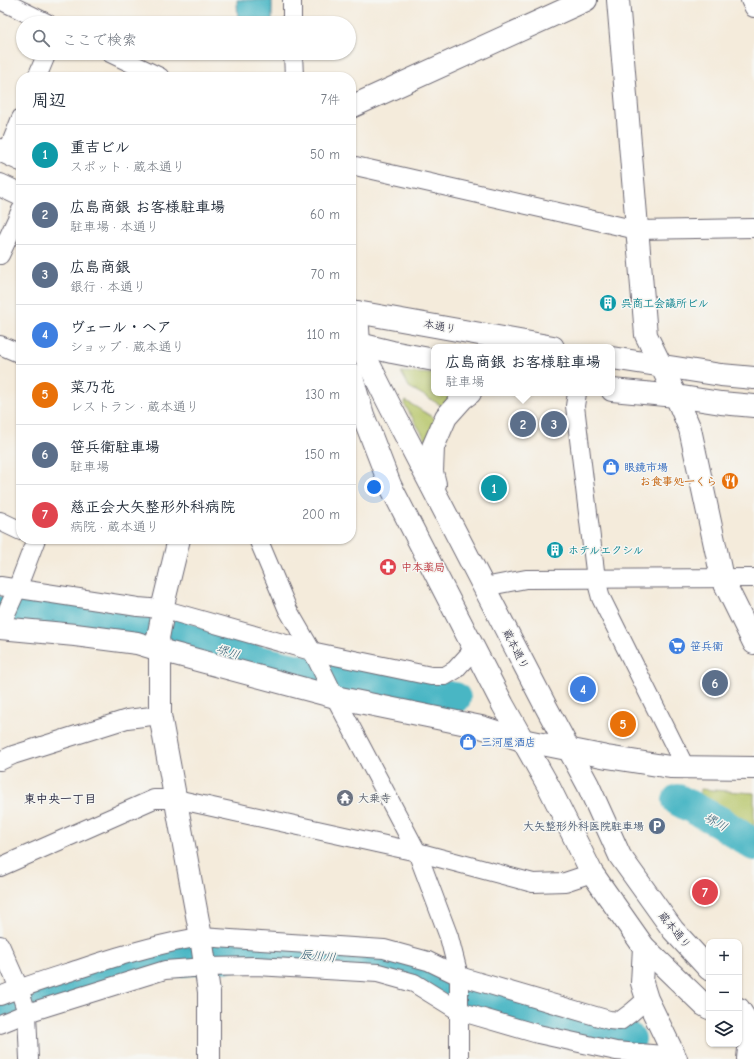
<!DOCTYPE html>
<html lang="ja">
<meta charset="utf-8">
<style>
body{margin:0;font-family:"Comic Neue","Klee One",sans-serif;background:#f2f2f3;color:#1f2937}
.controls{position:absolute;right:12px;bottom:12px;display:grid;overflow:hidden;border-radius:8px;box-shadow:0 1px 3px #0004}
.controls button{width:36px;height:36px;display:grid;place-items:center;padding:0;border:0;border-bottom:1px solid #e0e1e3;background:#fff;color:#1f2937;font:20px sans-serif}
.you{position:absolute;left:374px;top:487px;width:14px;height:14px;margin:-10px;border:3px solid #fff;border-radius:50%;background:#1a73e8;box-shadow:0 0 0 6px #1a73e833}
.badge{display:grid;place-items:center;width:26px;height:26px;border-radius:50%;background:#7c3aed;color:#fff;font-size:13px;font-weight:700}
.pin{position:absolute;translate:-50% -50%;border:2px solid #fff;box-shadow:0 1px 4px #0006}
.popup{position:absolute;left:431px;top:344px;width:184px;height:52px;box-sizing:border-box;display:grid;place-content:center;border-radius:8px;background:#fff;filter:drop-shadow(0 1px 3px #0005);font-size:13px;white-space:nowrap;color:#747a83}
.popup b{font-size:15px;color:#1f2937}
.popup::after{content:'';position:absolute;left:50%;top:100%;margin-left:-8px;border:8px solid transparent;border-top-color:#fff}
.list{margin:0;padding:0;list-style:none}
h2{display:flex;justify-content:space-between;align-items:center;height:52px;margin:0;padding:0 16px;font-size:17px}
h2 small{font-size:13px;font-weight:400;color:#747a83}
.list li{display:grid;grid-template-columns:26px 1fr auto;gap:12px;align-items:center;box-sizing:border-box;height:60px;padding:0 16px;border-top:1px solid #e0e1e3}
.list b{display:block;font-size:15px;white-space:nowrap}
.list p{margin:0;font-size:13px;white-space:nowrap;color:#747a83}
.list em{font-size:13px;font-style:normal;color:#747a83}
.icon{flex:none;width:22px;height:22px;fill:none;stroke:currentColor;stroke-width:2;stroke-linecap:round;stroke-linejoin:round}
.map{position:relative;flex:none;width:754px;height:1059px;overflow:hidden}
.search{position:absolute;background:#fff;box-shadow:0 1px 3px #0004;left:16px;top:16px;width:340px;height:44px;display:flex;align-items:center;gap:10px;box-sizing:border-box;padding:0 14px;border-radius:22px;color:#747a83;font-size:15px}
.panel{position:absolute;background:#fff;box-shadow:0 1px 3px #0004;left:16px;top:72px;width:340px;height:472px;border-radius:16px}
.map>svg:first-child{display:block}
.green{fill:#b5c466;stroke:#6c7350}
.water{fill:#48b6c4;stroke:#356c80}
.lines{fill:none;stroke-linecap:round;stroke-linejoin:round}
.river{stroke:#48b6c4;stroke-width:32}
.street-casing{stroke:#6c6873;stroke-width:20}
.secondary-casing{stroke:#6c6873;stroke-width:24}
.highway-casing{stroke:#6c6873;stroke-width:24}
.street{stroke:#fff;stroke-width:18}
.secondary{stroke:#fff;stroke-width:22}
.highway{stroke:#fff;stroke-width:22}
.labels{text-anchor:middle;stroke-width:3;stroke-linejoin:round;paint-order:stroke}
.culture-label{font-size:11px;font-weight:bold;fill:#0d838f;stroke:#f6f6f2;text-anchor:start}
.street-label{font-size:11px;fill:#22223b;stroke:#f6f6f2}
.shop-label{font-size:11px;font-weight:bold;fill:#366cbe;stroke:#f6f6f2;text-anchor:start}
.food-label{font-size:11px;font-weight:bold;fill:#c56008;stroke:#f6f6f2;text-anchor:end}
.health-label{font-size:11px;font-weight:bold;fill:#be3a42;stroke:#f6f6f2;text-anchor:start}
.worship-label{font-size:11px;font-weight:bold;fill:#5b616d;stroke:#f6f6f2;text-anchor:start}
.service-label{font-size:11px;font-weight:bold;fill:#4e5e75;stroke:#f6f6f2;text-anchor:end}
.water-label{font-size:12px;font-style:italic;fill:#315d72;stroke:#f6f6f2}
.neighbourhood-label{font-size:12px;font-weight:bold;fill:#22223b;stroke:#f6f6f2}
</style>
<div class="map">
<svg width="754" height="1059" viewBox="0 0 754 1059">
<rect width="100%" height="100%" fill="#f6f6f2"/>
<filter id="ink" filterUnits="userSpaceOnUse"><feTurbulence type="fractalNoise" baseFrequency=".025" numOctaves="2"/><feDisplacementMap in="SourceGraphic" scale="8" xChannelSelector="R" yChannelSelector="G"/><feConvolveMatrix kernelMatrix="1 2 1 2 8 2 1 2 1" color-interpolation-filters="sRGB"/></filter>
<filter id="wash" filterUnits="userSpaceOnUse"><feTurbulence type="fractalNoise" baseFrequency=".012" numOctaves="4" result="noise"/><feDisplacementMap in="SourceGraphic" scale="16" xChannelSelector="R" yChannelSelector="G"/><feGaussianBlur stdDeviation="0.9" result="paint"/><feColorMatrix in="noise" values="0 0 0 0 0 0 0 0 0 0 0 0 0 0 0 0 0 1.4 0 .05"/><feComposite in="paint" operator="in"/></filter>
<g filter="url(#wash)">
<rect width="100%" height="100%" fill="#f4ebdb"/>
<g class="green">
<path d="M401,372l33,2v19h27l-17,14 -35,-20z"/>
<path d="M406,401l33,20 -10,24 -25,-41z"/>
<path d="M700,789l54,4v37l-54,-36z"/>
</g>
<path class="water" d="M237,0h35v23h-34z"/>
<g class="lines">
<g class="river">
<path d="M0,612l58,6 116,16 70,24 96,21 115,19"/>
<path d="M678,800l42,22 34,23"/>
<path d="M0,1011l43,-16 115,-32 116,-11 33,2 7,3 105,10 33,13 31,17 106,35 41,7"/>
</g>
</g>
</g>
<g filter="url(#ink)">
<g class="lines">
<g class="street-casing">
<g id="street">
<path d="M0,0l47,23"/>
<path d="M292,0v23"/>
<path d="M750,0l4,8"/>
<path d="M110,53l50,24"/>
<path d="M293,53l1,24"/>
<path d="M37,77l10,-24"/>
<path d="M7,153l14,-35"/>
<path d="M351,165l286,65 117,-2"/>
<path d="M0,255l21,-45"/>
<path d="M0,345l21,9"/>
<path d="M577,393l-2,13 21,173 5,19 84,169"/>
<path d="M0,521l21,10"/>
<path d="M258,539l30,71 29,50 18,37 82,155 32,85 10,39v83"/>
<path d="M0,586l138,21 24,2 149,42 120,25h14l10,-6 19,-21"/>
<path d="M484,587l42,-8 228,-1"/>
<path d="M0,621l4,-3 13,-29 19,-50"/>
<path d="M0,761l13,-6 114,-36 33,-4"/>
<path d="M0,867l154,-68h22l241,53 116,31 32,-1 27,-9"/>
<path d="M0,945l19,43 8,25 2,46"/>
<path d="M0,996c27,-11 54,-19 82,-28 39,-13 78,-25 119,-31l183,12 44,12 31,15 150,44 11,1 12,-9 15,-13"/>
<path d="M0,1024l27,-11 138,-43 41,-3 50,-1 122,7 36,10 45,28 79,23 78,17 59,5"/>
</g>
</g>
<g class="secondary-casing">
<g id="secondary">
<path d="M618,0l28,335 30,61 14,33 32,149 32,65"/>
<path d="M351,107l235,-107"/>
<path d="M357,312l2,32 29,58 156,301 44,82 32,71 53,74 36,39"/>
<path d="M351,374l12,41 27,70 113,220 46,82 43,86 52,74 60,58 5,3"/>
<path d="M435,484l-3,-12 1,-25 13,-30 17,-19 7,-5"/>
<path d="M179,539l-17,70v8l-4,21 2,12v65l41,222 8,55v67"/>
<path d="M0,628l75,7 62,8 23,7 175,47 146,30 41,13 85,17 63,10 84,1"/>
<path d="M644,947l-2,36 5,16 29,60"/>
<path d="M739,1009l12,19"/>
<path d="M748,1059l3,-31"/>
</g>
</g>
<g class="highway-casing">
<g id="highway">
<path d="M0,150l21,10"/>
<path d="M0,185l21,10"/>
<path d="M351,311l202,36"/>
<path d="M351,342l41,10 42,8"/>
<path d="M612,358l109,17 33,3"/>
<path d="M612,390l64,6 45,7 33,3"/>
</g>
</g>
<use href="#street" class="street"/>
<use href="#secondary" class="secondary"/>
<use href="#highway" class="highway"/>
</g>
</g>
<defs>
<g id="building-disc" transform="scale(0.9)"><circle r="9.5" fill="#0f9aa8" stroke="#f6f6f2"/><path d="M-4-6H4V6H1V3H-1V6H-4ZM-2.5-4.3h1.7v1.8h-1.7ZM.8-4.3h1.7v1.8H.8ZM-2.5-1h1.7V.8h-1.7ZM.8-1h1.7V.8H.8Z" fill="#fff"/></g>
<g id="shop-disc" transform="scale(0.9)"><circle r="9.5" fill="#3f7fe0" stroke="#f6f6f2"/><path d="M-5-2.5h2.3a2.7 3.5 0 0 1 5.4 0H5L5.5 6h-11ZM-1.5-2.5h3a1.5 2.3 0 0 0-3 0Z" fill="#fff"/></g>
<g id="restaurant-disc" transform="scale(0.9)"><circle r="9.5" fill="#e8710a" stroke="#f6f6f2"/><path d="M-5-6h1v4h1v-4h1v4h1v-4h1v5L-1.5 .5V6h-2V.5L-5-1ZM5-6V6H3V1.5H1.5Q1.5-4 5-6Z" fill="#fff"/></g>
<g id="pharmacy-disc" transform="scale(0.9)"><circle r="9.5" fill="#e0444e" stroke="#f6f6f2"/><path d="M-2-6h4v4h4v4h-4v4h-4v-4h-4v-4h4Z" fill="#fff"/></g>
<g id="supermarket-disc" transform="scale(0.9)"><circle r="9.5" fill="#3f7fe0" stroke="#f6f6f2"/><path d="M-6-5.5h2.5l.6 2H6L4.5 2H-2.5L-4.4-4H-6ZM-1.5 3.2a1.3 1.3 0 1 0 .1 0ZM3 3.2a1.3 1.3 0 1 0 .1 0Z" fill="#fff"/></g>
<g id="temple-disc" transform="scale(0.9)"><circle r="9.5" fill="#6b7280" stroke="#f6f6f2"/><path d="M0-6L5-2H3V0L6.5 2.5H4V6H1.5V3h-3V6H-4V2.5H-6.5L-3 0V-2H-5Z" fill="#fff"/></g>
<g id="parking-disc" transform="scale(0.9)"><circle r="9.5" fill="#5c6f8a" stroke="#f6f6f2"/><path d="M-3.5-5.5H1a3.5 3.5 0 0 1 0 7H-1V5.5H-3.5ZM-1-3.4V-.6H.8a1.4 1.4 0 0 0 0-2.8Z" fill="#fff"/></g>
</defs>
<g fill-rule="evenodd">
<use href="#building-disc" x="608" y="303"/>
<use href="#shop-disc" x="611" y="467"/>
<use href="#restaurant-disc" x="730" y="481"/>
<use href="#building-disc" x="555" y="550"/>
<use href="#pharmacy-disc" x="388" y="567"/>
<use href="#supermarket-disc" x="677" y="646"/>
<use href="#shop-disc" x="468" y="742"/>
<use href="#temple-disc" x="345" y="798"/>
<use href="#parking-disc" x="657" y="826"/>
</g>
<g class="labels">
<g class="culture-label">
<text x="621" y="307">呉商工会議所ビル</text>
<text x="568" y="554">ホテルエクシル</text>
</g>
<g class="street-label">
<text transform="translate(440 326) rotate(10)" y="4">本通り</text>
<text transform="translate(516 649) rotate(63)" y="4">蔵本通り</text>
<text transform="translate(675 930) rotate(51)" y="4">蔵本通り</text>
</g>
<g class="shop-label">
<text x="624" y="471">眼鏡市場</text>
<text x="690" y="650">笹兵衛</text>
<text x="481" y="746">三河屋酒店</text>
</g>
<g class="food-label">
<text x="717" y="485">お食事処一くら</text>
</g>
<g class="health-label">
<text x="401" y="571">中本薬局</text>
</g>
<g class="worship-label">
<text x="358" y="802">大乗寺</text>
</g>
<g class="service-label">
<text x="644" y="830">大矢整形外科医院駐車場</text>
</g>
<g class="water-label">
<text transform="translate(228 652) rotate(18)" y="4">堺川</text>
<text transform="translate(716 822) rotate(30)" y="4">堺川</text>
<text transform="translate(318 956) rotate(6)" y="4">辰川川</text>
</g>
<g class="neighbourhood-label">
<text x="60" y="803">東中央一丁目</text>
</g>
</g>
</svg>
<div class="controls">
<button>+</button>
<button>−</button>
<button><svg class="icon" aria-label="layers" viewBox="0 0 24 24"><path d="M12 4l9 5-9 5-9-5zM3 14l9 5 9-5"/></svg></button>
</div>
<div class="you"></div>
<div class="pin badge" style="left:494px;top:488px;background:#0f9aa8">1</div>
<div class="pin badge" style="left:523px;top:424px;background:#5c6f8a">2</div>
<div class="popup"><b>広島商銀 お客様駐車場</b>駐車場</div>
<div class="pin badge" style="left:554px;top:424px;background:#5c6f8a">3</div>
<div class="pin badge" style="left:583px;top:689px;background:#3f7fe0">4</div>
<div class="pin badge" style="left:623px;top:724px;background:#e8710a">5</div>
<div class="pin badge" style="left:715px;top:683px;background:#5c6f8a">6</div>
<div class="pin badge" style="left:705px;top:892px;background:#e0444e">7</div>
<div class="search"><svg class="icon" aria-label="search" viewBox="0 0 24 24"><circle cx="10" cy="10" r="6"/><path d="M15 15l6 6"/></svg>ここで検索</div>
<section class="panel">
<h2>周辺<small>7件</small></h2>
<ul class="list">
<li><span class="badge" style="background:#0f9aa8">1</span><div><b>重吉ビル</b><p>スポット · 蔵本通り</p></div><em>50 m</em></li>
<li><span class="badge" style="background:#5c6f8a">2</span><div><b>広島商銀 お客様駐車場</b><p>駐車場 · 本通り</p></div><em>60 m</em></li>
<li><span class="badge" style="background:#5c6f8a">3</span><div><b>広島商銀</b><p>銀行 · 本通り</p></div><em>70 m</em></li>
<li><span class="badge" style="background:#3f7fe0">4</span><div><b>ヴェール・ヘア</b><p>ショップ · 蔵本通り</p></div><em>110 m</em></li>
<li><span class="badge" style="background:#e8710a">5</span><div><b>菜乃花</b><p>レストラン · 蔵本通り</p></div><em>130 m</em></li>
<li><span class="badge" style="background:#5c6f8a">6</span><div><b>笹兵衛駐車場</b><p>駐車場</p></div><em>150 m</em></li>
<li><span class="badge" style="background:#e0444e">7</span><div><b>慈正会大矢整形外科病院</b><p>病院 · 蔵本通り</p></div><em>200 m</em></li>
</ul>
</section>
</div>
